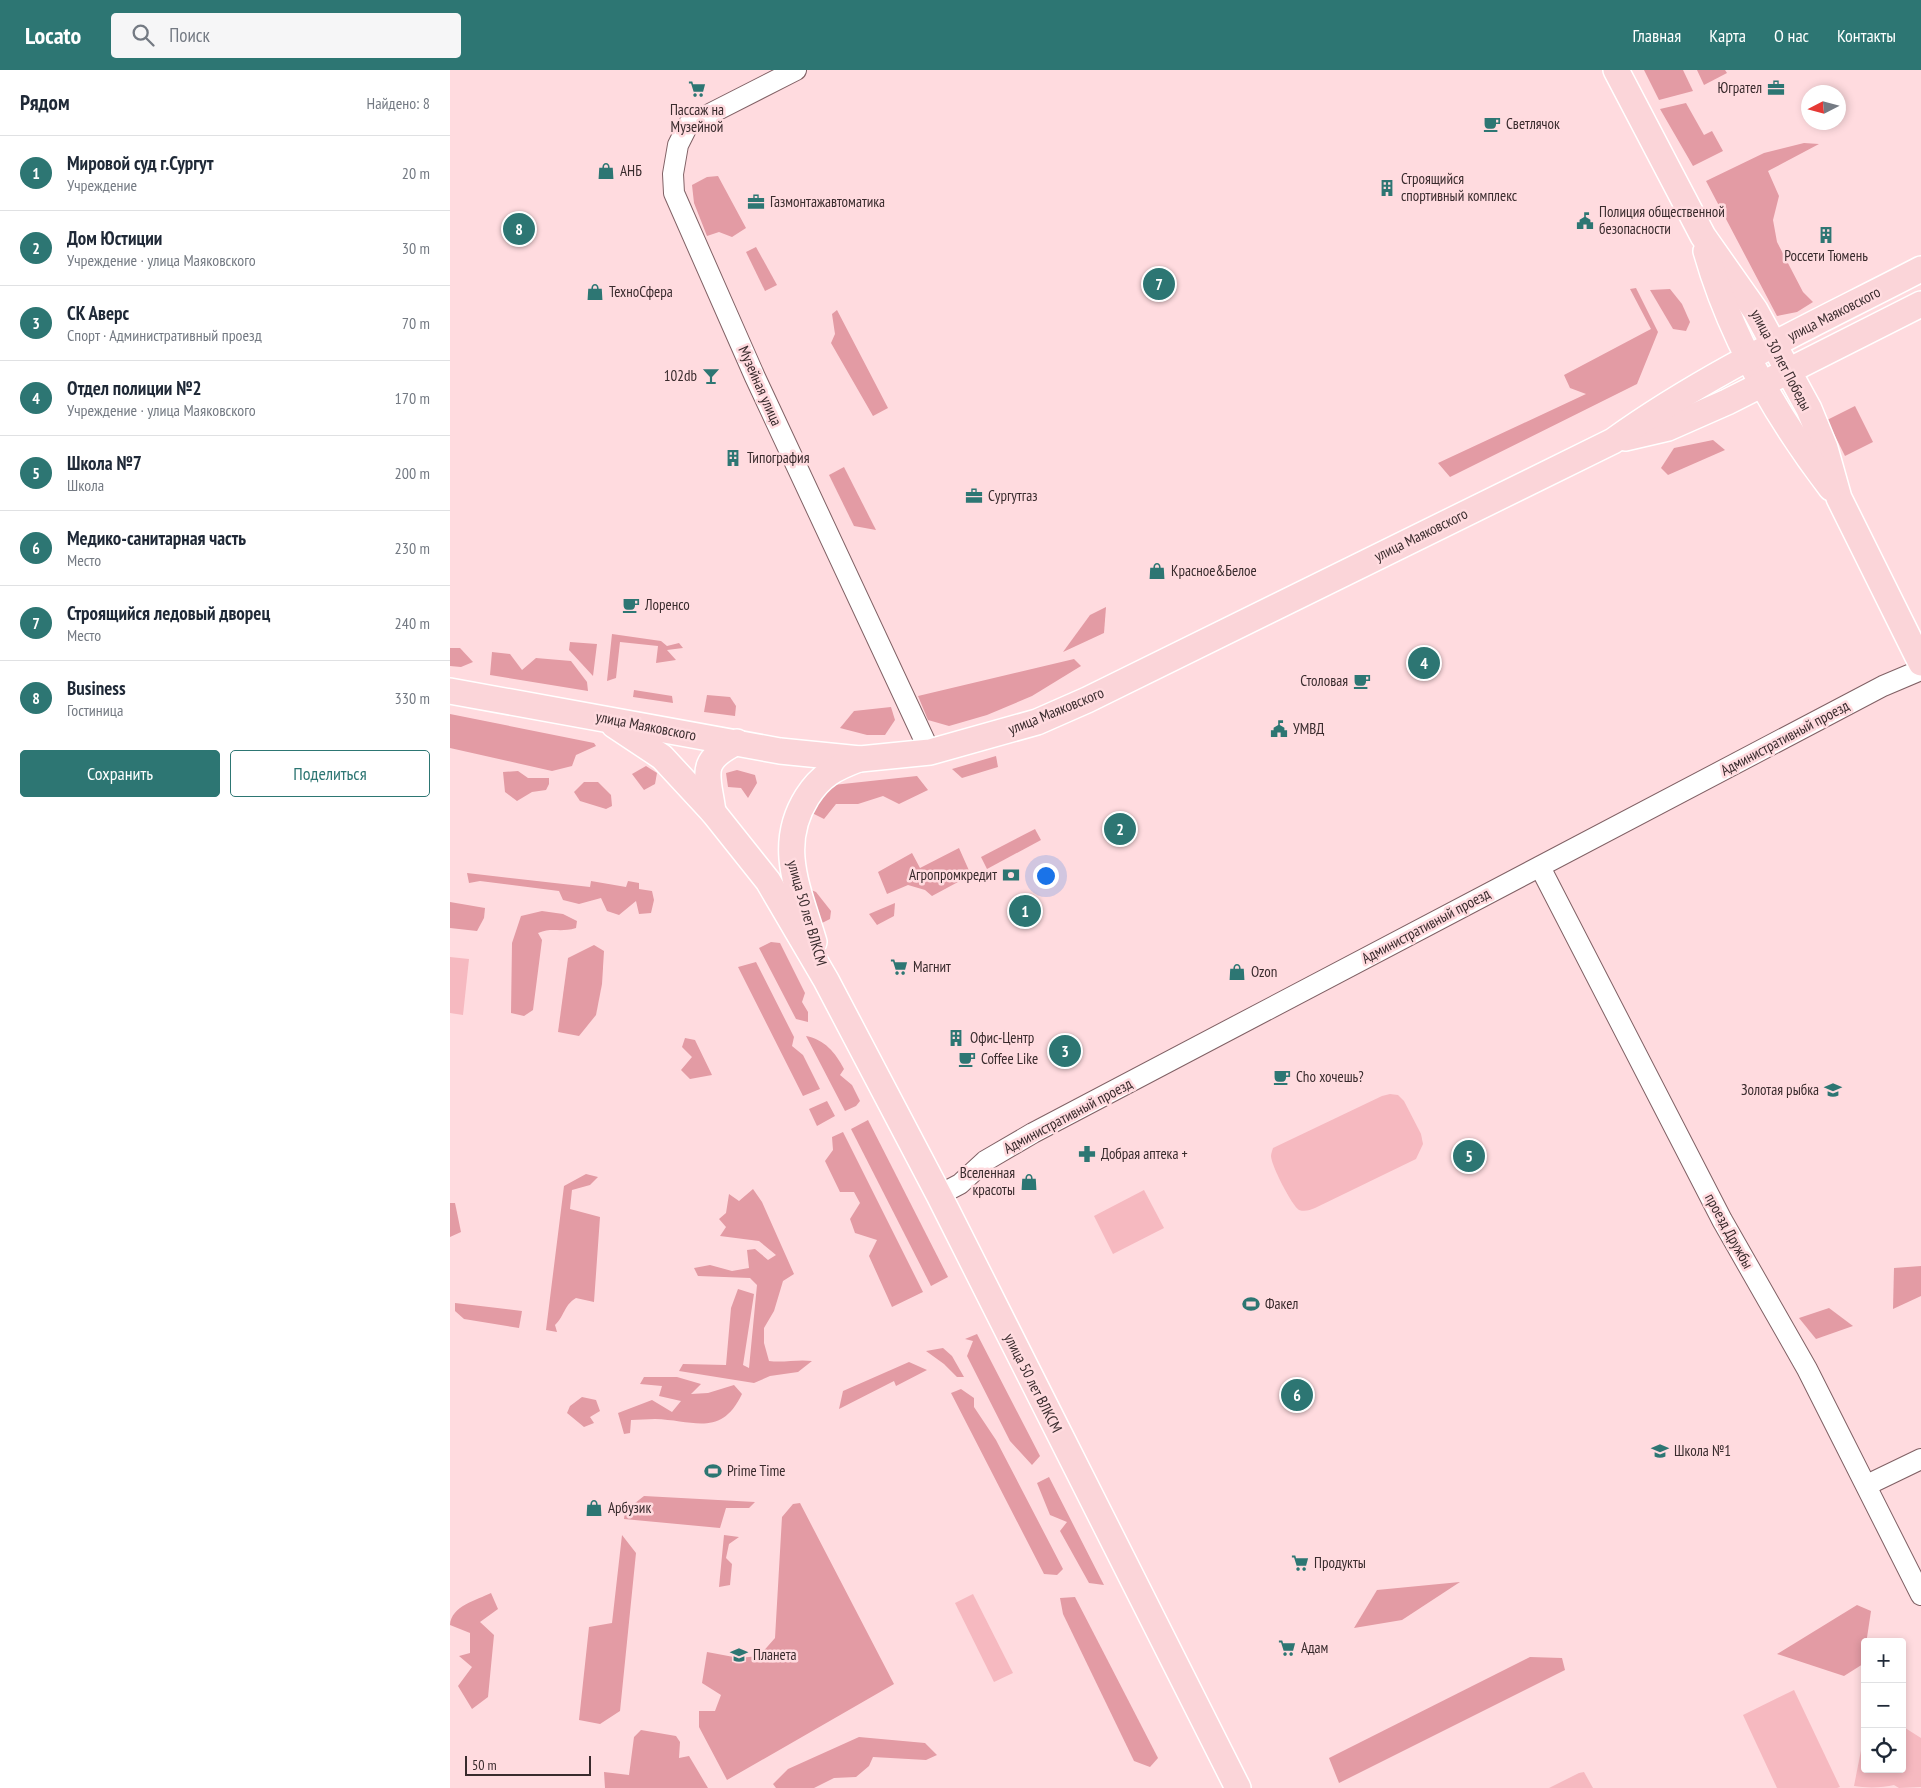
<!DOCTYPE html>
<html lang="ru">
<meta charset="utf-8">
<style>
body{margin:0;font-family:"PT Sans Narrow",sans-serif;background:#f6f6f7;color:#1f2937}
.controls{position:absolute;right:15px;bottom:15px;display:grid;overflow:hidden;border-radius:5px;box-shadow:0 2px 8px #0003}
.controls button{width:45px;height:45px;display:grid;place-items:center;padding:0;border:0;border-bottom:1px solid #e0e1e3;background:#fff;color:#1f2937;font:25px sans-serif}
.compass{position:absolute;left:1351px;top:15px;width:45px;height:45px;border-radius:50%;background:#fff;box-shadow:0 2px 8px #0003;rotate:264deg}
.scale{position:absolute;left:15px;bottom:12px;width:126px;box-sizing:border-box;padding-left:5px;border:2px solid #392b2d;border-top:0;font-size:14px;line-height:18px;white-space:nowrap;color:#392b2d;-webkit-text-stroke:4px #ffdbdf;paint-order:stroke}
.you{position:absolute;left:595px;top:805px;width:18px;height:18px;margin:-12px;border:4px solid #fff;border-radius:50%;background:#1a73e8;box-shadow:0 0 0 8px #1a73e833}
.badge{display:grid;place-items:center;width:32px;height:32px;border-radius:50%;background:#2d7673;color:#fff;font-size:16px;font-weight:700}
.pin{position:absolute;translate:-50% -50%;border:2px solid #fff;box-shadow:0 1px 5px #0006}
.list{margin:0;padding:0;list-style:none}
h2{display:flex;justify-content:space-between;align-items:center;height:65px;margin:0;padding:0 20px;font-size:21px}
h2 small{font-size:16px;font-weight:400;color:#747a83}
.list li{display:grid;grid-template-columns:32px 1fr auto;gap:15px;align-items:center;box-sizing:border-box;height:75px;padding:0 20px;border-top:1px solid #e0e1e3}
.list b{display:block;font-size:19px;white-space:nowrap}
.list p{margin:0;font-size:16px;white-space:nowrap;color:#747a83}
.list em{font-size:16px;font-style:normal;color:#747a83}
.actions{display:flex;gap:10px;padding:15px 20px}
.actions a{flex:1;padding:11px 0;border:1px solid #2d7673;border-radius:5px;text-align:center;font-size:18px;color:#2d7673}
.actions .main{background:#2d7673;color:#fff}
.icon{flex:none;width:28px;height:28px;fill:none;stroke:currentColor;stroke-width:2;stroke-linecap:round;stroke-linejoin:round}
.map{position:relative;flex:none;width:1471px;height:1718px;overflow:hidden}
header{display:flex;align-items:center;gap:30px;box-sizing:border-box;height:70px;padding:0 25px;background:#2d7673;color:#fff}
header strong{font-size:24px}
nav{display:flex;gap:28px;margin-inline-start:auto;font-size:18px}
.search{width:350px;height:45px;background:#f6f6f7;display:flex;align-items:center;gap:12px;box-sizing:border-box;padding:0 18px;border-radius:5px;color:#747a83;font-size:19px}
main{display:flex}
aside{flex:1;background:#fff}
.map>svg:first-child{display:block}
.green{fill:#f6b9c0}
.forest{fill:#e39ba4}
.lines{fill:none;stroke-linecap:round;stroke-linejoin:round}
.minor-casing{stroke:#806165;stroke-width:22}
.major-casing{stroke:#fff;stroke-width:28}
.minor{stroke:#fff;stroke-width:20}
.major{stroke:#fbd5d9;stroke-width:25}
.labels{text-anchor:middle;stroke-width:5;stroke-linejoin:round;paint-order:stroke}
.poi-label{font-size:15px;fill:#392b2d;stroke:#ffdbdf;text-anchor:start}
.street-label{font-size:15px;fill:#392b2d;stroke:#ffdbdf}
</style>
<header>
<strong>Locato</strong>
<div class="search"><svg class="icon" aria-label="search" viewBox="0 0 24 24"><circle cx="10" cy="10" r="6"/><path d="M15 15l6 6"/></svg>Поиск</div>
<nav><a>Главная</a><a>Карта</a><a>О нас</a><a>Контакты</a></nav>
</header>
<main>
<aside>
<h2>Рядом<small>Найдено: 8</small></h2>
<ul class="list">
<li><span class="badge">1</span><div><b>Мировой суд г.Сургут</b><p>Учреждение</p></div><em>20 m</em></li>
<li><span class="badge">2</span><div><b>Дом Юстиции</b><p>Учреждение · улица Маяковского</p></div><em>30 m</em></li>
<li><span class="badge">3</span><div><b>СК Аверс</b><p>Спорт · Административный проезд</p></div><em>70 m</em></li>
<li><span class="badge">4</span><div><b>Отдел полиции №2</b><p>Учреждение · улица Маяковского</p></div><em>170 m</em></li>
<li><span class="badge">5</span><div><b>Школа №7</b><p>Школа</p></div><em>200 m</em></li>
<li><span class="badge">6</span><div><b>Медико-санитарная часть</b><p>Место</p></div><em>230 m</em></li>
<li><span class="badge">7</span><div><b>Строящийся ледовый дворец</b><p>Место</p></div><em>240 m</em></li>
<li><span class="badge">8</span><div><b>Business</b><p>Гостиница</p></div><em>330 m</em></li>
</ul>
<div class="actions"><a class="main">Сохранить</a><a>Поделиться</a></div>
</aside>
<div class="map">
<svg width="1471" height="1718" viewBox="0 0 1471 1718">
<rect width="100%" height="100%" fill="#ffdbdf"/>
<g class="green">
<path d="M0,887l19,2 -6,56 -13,-2z"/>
<path d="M940,1024l8,1 6,6 17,33 2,10 -7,15 -101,49c-5,2 -10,4 -16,2 -7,-4 -28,-45 -28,-54 0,-2 1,-5 2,-8l109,-52z"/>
<path d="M694,1120l20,38 -51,26 -19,-38z"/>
<path d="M523,1524l40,79 -19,9 -39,-79z"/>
<path d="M1344,1620l46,97 -3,1h-60l-34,-73z"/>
<path d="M1452,1656l19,12v49l-22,1 -5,-3c-11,3 -29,3 -40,1l11,-56v39h37z"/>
<path d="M1134,1702l9,16h-44l30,-15z"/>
</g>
<g class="forest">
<path d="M1194,0h39l10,21 -34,9z"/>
<path d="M1247,0h28l2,3 -23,12z"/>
<path d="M1236,33l18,32 8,-4 11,20 -30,15 -33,-57z"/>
<path d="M1354,73l15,1 -51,27 11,25 -6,24 4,22 26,50 10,10 -16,10 -20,4 -71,-135 58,-28z"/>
<path d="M268,106l28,52 -14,9 -13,-5 -12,4 -13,-33 -2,-18 15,-8z"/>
<path d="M306,177l21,38 -12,6 -19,-39z"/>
<path d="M1186,218l22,44 -21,52 -187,93 -12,-14 148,-69 -16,-6 -6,-13 87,-46 -21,-40z"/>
<path d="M1220,219l12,15 8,18 -4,9 -13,-2 -23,-39z"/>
<path d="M387,240l51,98 -15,8 -42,-73 4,-9 -3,-20z"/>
<path d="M1405,336l18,36 -28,14 -18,-36z"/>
<path d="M1263,370l12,10 -57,25 -7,-7 13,-20z"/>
<path d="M394,397l32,63 -22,-4 -25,-51z"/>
<path d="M656,537l-2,26 -41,19 27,-37z"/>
<path d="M162,564l49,7 6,5 12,-3 4,5 -16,2 9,10 -20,3 2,-17 -38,-4 -4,36 -9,3z"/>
<path d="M120,572l27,2 -4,32 -24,-26z"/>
<path d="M0,578h10l13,14 -12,5 -11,-1z"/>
<path d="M42,582l18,2 12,16 14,-12 35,3 16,21 1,9 -98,-16z"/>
<path d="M624,589l7,7 -49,30 -45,19 -38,11 -21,-6 -10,-24z"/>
<path d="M184,620l38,6 1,7 -40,-6z"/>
<path d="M257,625l23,2 6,9 -1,10 -31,-4z"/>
<path d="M441,637l4,13 -10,15h-18l-27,-7 14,-17z"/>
<path d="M0,644l144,29 2,3 -20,9 -4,11 -20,5 -102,-23z"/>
<path d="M546,686l2,11 -36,11 -10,-9z"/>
<path d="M196,696l11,7 -2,11 -11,6 -12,-16z"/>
<path d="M287,700l18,5 2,8 -9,15 -7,-10 -13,-1 -2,-14z"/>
<path d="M68,701l10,7h21v6l-3,6 -14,2 -15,9 -12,-9 -2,-20z"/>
<path d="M467,706l11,14 -29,14 -16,-8 -25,8h-22l-12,15 -16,-8 16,-25z"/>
<path d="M134,712h14l13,13 1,11 -6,3 -26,-8 -6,-9z"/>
<path d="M585,759l6,11 -54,29 -6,-12z"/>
<path d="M509,778l12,27 -39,21 -7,-6 -17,-5 -21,9 -9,-22 34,-19 8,15z"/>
<path d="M17,803l123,14 1,-6 35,6 2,-6 11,2v6l13,2 2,9 -3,13 -12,1 -3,-13 -17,14 -12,-4 -6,-13 -22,6 -16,-4 -4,-9 -79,-10 -11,2z"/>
<path d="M359,819l7,3 15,19 -1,8 -12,6z"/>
<path d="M0,832l35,6 -1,10 -7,13 -27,-3z"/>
<path d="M445,833l-1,13 -17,9 -8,-11z"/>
<path d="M92,841l21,3 14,7 -1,7c-17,5 -23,-1 -38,5l4,7 -9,70 -9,6 -13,-3 1,-70 9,-27z"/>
<path d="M321,872l9,1 25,50 -3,9 6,10v10l-12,-3 -37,-71z"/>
<path d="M144,875l10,6 -2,33 -6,31 -17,21 -21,-4 10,-74z"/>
<path d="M306,892l38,75 -2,9 11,9 17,34 -17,7 -65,-129z"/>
<path d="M356,966c19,4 29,16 38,33l-4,6 12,10 8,16 -4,5 -11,5z"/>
<path d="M235,968l10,2 17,35 -22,4 -9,-9 11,-13 -10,-10z"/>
<path d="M377,1031l8,15 -18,10 -8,-17z"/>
<path d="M418,1050l80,157 -17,9 -80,-157z"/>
<path d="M393,1062l80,160 -31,15 -23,-51 8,-16 -22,-7 -5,-14 10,-16 -6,-11h-14l-15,-31 8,-11 -1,-13z"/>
<path d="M136,1104l12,3 -8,8 -18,5 -2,19 30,8 -6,85 -18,-4c-13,8 -11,18 -21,27l2,7 -11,-2 18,-144z"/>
<path d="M303,1119l9,13 32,72 -11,7 -9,30 -10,17v15l5,18c15,2 28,-2 43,0l-14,11 -28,4 -16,7 -75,-12 4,-7 43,1 5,-57 7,-19 16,5 -11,71 6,3 8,-83 -7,-7 -52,-2 -4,-8 16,-3 22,6 17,-3 -2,-18 8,-1 13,11 8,-5 -17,-14 -39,-5 6,-9 -7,-8 7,-6 3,-19 10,7z"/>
<path d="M0,1133h5l6,29 -11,5z"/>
<path d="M1471,1196v30l-28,13 1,-41z"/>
<path d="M5,1233l67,8 -3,17 -55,-9 -9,-8z"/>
<path d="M1379,1238l24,18 -37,13 -17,-21z"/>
<path d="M527,1264l63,122 -8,9 -22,-24 -43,-85 6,-15 -8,-2z"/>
<path d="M493,1278l9,8 12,21h-7l-13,-13 -18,-13z"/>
<path d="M459,1292l18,8 -31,16 -2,-5 -55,28 4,-18z"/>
<path d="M194,1307h33l24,7 -10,10 17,-1 26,-8 8,9c-21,44 -49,26 -87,25 -8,0 -16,1 -24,1l-1,13 -6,1 -6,-21 34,-13 20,12 9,-11 -22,-5 3,-10 -22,-2z"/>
<path d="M511,1319l13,9v9l22,33 67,129 -6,6 -13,-1 -93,-181z"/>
<path d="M132,1327l14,3 4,11 -10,6 4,6 -10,4 -17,-14 3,-7z"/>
<path d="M599,1407l55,108 -15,-2 -29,-52 7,-9 -17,-7 -13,-32z"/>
<path d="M194,1426l111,6 -6,6h-23l-6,20 -96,-9 1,-8z"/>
<path d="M350,1433l94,181 -167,96 -28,-53v-16h16l6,-16 -19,-12 5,-31 32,6 20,-2 16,-18 7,-121 11,-13z"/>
<path d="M172,1465l14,18 -16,158 -20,13 -21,-4 10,-93 23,-4z"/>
<path d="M274,1465l15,2 -10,7 -3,14 6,6 -2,21 -11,2z"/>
<path d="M1010,1512l-58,38 -48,8 23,-38z"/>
<path d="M41,1523l7,16 -18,13 14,13 -6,62 -16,12 -14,-23 14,-19 -13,-11 11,-3v-20l-20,-8c1,-19 27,-25 41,-32z"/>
<path d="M625,1527l83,161 -8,9 -16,-6 -71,-147 -3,-16z"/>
<path d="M1407,1535l14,6 -8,53 -19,12 -67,-22z"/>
<path d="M1080,1587l32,1 3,12 -226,113 -10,-25z"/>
<path d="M191,1660l35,6 4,6 -1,16 10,-2 19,32h-103l-1,-16 25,3 5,-38z"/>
<path d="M409,1667l66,6 12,12 -11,5 -53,-3 -4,9 -13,11 -22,1 -20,10h-38l-3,-4 15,-15z"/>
</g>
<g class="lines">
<g class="minor-casing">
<g id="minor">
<path d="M346,0l-108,55 -10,20 -5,29 1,19 81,184 175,375"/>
<path d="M1090,797l182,353 85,149 114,226"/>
<path d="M489,1125l21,-11 25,-23 48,-28 850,-447 38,-16"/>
<path d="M1417,1415l54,-26"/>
</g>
</g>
<g class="major-casing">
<g id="major">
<path d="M1166,0l87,166 52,74 54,99 16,39 14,50 82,165"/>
<path d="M1256,181c25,88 70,165 125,237"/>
<path d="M1175,368l43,-10 59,-26 194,-98"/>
<path d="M0,621l330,60 80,8 70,-7 107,-30 50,-22 526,-259c96,-69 204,-118 308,-172"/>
<path d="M164,655l48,32 51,55 55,69 58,99 113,215 299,593"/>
<path d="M263,742c-5,-38 -16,-50 24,-70"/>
<path d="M364,872c-15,-51 -38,-96 -7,-145 14,-22 28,-29 52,-38"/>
</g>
</g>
<use href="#minor" class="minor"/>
<use href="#major" class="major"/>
</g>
<defs>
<g id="office-bare" transform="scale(1.35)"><path d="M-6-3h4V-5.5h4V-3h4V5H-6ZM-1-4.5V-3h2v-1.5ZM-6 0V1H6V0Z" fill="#2d7673" stroke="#ffdbdf" stroke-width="2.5" paint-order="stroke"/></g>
<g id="supermarket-bare" transform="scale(1.35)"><path d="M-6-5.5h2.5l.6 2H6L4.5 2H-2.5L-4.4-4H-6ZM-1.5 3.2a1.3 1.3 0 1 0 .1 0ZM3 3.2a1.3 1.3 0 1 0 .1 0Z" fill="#2d7673" stroke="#ffdbdf" stroke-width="2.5" paint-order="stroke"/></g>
<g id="cafe-bare" transform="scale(1.35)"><path d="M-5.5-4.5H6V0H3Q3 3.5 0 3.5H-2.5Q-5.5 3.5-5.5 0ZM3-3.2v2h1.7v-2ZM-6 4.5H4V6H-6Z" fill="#2d7673" stroke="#ffdbdf" stroke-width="2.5" paint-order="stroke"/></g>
<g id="shop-bare" transform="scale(1.35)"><path d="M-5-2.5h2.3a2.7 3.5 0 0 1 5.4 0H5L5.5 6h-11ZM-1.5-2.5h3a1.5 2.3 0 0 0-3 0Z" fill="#2d7673" stroke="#ffdbdf" stroke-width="2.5" paint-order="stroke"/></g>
<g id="building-bare" transform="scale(1.35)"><path d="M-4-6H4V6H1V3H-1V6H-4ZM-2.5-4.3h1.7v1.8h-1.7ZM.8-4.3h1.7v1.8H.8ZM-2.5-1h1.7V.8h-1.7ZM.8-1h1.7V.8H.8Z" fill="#2d7673" stroke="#ffdbdf" stroke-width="2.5" paint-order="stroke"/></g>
<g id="civic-bare" transform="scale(1.35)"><path d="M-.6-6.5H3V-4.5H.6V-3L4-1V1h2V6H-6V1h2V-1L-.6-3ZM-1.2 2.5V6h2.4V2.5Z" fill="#2d7673" stroke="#ffdbdf" stroke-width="2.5" paint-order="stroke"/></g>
<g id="bar-bare" transform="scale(1.35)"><path d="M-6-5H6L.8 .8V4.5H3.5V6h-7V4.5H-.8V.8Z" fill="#2d7673" stroke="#ffdbdf" stroke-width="2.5" paint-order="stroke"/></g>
<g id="bank-bare" transform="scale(1.35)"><path d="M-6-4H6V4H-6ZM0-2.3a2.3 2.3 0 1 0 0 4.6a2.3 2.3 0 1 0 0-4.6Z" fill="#2d7673" stroke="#ffdbdf" stroke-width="2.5" paint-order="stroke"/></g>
<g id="school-bare" transform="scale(1.35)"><path d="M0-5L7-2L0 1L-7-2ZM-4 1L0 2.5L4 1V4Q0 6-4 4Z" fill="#2d7673" stroke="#ffdbdf" stroke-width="2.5" paint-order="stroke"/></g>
<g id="pharmacy-bare" transform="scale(1.35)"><path d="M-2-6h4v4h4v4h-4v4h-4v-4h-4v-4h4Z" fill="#2d7673" stroke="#ffdbdf" stroke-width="2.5" paint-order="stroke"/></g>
<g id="stadium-bare" transform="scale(1.35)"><path d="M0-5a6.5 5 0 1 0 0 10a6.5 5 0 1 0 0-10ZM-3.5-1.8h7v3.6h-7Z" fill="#2d7673" stroke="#ffdbdf" stroke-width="2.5" paint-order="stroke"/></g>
<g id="university-bare" transform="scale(1.35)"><path d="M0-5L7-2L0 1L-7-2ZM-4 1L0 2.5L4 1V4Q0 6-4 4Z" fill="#2d7673" stroke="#ffdbdf" stroke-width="2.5" paint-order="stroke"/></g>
</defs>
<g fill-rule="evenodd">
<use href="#office-bare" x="1326" y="18"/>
<use href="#supermarket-bare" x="247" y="19"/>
<use href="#cafe-bare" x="1042" y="54"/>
<use href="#shop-bare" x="156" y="101"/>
<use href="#building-bare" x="937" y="118"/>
<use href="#office-bare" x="306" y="132"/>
<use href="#civic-bare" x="1135" y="151"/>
<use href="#building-bare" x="1376" y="165"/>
<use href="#shop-bare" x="145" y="222"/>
<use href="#bar-bare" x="261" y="306"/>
<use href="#building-bare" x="283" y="388"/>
<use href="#office-bare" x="524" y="426"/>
<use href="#shop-bare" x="707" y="501"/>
<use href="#cafe-bare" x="181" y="535"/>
<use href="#cafe-bare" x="912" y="611"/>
<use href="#civic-bare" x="829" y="659"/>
<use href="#bank-bare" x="561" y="805"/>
<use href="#supermarket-bare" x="449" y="897"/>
<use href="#shop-bare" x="787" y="902"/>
<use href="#building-bare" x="506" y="968"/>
<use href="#cafe-bare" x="517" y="989"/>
<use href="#cafe-bare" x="832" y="1007"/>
<use href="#school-bare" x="1383" y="1020"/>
<use href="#pharmacy-bare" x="637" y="1084"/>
<use href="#shop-bare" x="579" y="1112"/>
<use href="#stadium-bare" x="801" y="1234"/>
<use href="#school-bare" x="1210" y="1381"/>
<use href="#stadium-bare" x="263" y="1401"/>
<use href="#shop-bare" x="144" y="1438"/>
<use href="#supermarket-bare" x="850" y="1493"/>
<use href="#supermarket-bare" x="837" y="1578"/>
<use href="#university-bare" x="289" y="1585"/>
</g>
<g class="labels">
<g class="poi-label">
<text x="1312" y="23" text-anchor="end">Югрател</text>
<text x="247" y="45" text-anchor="middle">Пассаж на<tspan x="247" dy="17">Музейной</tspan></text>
<text x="1056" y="59">Светлячок</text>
<text x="170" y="106">АНБ</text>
<text x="951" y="114">Строящийся<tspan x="951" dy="17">спортивный комплекс</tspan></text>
<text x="320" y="137">Газмонтажавтоматика</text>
<text x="1149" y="147">Полиция общественной<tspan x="1149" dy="17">безопасности</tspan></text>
<text x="1376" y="191" text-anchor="middle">Россети Тюмень</text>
<text x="159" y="227">ТехноСфера</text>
<text x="247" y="311" text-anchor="end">102db</text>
<text x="297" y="393">Типография</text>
<text x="538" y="431">Сургутгаз</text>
<text x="721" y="506">Красное&amp;Белое</text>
<text x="195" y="540">Лоренсо</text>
<text x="898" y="616" text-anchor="end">Столовая</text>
<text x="843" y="664">УМВД</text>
<text x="547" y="810" text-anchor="end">Агропромкредит</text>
<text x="463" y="902">Магнит</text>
<text x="801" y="907">Ozon</text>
<text x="520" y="973">Офис-Центр</text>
<text x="531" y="994">Coffee Like</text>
<text x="846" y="1012">Cho хочешь?</text>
<text x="1369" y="1025" text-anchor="end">Золотая рыбка</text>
<text x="651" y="1089">Добрая аптека +</text>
<text x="565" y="1108" text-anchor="end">Вселенная<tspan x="565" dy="17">красоты</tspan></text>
<text x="815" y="1239">Факел</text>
<text x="1224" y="1386">Школа №1</text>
<text x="277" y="1406">Prime Time</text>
<text x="158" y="1443">Арбузик</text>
<text x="864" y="1498">Продукты</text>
<text x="851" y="1583">Адам</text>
<text x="303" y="1590">Планета</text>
</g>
<g class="street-label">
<text transform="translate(1384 244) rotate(-27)" y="5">улица Маяковского</text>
<text transform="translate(1331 290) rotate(62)" y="5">улица 30 лет Победы</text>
<text transform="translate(310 316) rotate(66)" y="5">Музейная улица</text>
<text transform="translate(971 465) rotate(-26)" y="5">улица Маяковского</text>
<text transform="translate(606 641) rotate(-22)" y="5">улица Маяковского</text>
<text transform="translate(196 656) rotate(11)" y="5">улица Маяковского</text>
<text transform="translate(1335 668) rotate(-28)" y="5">Административный проезд</text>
<text transform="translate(357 843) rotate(74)" y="5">улица 50 лет ВЛКСМ</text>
<text transform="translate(976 856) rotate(-28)" y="5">Административный проезд</text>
<text transform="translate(618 1046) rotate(-28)" y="5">Административный проезд</text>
<text transform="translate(1279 1161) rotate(61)" y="5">проезд Дружбы</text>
<text transform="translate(583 1313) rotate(63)" y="5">улица 50 лет ВЛКСМ</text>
</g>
</g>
</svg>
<div class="controls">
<button>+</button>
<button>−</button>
<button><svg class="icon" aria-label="locate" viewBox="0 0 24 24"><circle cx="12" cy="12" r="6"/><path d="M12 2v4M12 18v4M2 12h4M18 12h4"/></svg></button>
</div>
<svg class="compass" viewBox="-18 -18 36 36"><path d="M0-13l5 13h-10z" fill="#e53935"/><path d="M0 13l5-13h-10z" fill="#747a83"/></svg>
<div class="scale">50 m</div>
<div class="you"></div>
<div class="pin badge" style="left:575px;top:841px">1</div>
<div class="pin badge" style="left:670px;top:759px">2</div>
<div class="pin badge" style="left:615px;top:981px">3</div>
<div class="pin badge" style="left:974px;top:593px">4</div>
<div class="pin badge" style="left:1019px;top:1086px">5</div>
<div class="pin badge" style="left:847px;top:1325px">6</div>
<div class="pin badge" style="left:709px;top:214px">7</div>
<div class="pin badge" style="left:69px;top:159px">8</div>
</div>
</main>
